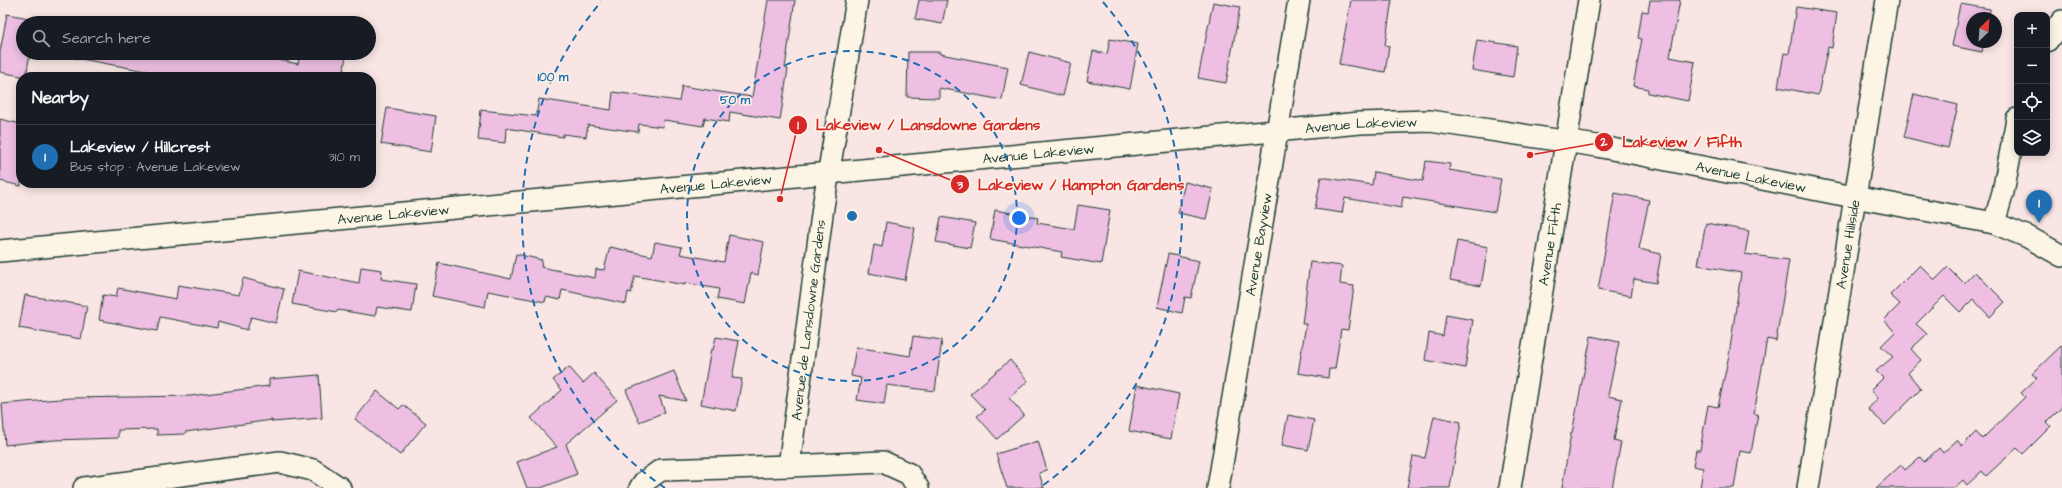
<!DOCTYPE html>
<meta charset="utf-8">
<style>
body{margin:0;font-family:"Architects Daughter",sans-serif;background:#20242c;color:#f1f3f6}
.controls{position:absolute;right:12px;top:12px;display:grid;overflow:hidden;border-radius:8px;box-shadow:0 2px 10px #0003}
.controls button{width:36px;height:36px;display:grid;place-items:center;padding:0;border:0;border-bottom:1px solid #363941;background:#171b24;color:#f1f3f6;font:20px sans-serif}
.compass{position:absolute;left:1966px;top:12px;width:36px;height:36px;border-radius:50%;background:#171b24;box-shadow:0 2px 10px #0003;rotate:25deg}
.you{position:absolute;left:1019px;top:218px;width:14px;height:14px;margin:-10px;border:3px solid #fff;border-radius:50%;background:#1a73e8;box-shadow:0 0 0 6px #1a73e833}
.badge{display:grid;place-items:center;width:26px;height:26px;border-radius:50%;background:#1f6fb2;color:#fff;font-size:13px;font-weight:700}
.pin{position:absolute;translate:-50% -33px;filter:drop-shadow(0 1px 2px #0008)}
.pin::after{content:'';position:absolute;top:21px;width:14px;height:12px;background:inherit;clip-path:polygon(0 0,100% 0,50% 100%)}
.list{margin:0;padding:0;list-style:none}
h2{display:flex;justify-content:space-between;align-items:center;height:52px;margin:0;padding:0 16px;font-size:17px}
h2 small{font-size:13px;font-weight:400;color:#9ea1a6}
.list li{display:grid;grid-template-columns:26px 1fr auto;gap:12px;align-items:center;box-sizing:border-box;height:64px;padding:0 16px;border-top:1px solid #363941}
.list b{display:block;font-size:15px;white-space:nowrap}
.list p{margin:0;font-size:13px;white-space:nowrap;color:#9ea1a6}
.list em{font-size:13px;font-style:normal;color:#9ea1a6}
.icon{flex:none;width:22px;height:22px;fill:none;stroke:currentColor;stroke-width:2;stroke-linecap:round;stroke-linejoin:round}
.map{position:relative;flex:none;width:2062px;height:488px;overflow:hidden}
.search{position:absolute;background:#171b24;box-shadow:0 2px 10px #0003;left:16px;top:16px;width:360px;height:44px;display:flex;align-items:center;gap:10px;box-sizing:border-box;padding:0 14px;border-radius:22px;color:#9ea1a6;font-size:15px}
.panel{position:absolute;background:#171b24;box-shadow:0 2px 10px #0003;left:16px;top:72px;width:360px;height:116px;border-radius:16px}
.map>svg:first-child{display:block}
.building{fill:#eebfe3;stroke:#1f3d34}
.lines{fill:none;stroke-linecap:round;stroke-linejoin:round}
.minor-casing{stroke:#1f3d34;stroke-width:24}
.minor{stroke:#fcf5e5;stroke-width:21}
.ring{fill:none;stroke:#1f6fb2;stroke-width:2;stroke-dasharray:7 5}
.labels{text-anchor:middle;stroke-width:3;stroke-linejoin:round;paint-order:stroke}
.street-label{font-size:14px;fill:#1f3d34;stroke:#fcf5e5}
.centre{fill:#1f6fb2;stroke:#fcf5e5;stroke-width:2}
.ring-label{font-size:12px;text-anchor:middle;font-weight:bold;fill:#1f6fb2;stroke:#fcf5e5;stroke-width:3;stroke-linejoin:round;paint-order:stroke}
.leader{fill:none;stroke:#d62828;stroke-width:1.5}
.callout-dot{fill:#d62828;stroke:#fcf5e5;stroke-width:1.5}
.mark-label{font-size:12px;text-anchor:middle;font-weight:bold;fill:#fff}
.callout-label{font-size:15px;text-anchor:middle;font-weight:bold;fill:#d62828;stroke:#fcf5e5;stroke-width:3;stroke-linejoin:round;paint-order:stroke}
</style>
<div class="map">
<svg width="2062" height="488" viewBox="0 0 2062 488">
<rect width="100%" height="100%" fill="#f8e5e4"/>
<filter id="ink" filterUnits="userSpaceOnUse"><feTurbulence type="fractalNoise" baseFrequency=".025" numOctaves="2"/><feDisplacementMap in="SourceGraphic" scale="8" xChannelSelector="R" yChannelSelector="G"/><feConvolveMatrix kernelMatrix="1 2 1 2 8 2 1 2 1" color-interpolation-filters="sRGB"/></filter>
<g filter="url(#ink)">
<g class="building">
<path d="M768,0h27l-10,68 3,1 -8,51 -50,-8 -1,10 -24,-4 -2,8 -39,-6 -1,7 -24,-3 -1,8 -50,-7 -2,12 -23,-3v3l-57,-9 -1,15 -27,-3 3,-30 55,6 3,-17 72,11 2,-18 66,9 3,-15 70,11z"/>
<path d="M919,0h28l-5,24 -27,-5z"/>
<path d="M1351,0h41l-7,45 4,1 -4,26 -46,-8z"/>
<path d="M1650,0h30l-10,57 25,5 -7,39 -40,-8v-4l-15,-3 9,-47 -4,-1 4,-27 6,1z"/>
<path d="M1213,2l27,5 -14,76 -28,-5z"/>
<path d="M1960,4l30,5 -1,9h-17v24h12l-2,10 -30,-6z"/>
<path d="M1796,7l41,6 -5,35 -4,-1 -10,48 -40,-8 6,-34 5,1z"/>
<path d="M7,14l49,9h-33v30h7l-4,24 -26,-5v-20z"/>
<path d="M1110,39l28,5 -8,45 -43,-8 6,-30 14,3z"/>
<path d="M1477,40l40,6 -4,31 -41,-7z"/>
<path d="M908,52h32v2l68,13 -6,33 -63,-12v10l-32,-1z"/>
<path d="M1029,52l42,11 -8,33 -42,-11z"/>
<path d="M48,53h198l52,11 2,-11 46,2 -3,22h-164z"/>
<path d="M1914,94l44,11 -10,43 -44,-11z"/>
<path d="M387,108l49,8 -5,36 -50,-8z"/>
<path d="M0,119l21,5v62l-21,-5z"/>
<path d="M1426,161l24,3 -1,6 52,9 -6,33 -92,-15 -2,11 -56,-10 -3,15 -27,-4 6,-32 51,8 2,-13 49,9z"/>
<path d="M1185,182l28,7 -7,30 -28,-6z"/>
<path d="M1615,193l34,7 -10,49 22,5 -5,29 -22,-4 -3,17 -33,-6z"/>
<path d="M1078,205l32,5 -9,54 -40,-7 1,-5 -72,-13 5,-29 43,8 -1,5 37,6z"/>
<path d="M941,217l34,6 -5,25 -34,-6z"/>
<path d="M886,222l29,6 -10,52 -36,-7 5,-28 8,2z"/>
<path d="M1706,223l43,8 -4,23 44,6 -13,81 -9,-2 -13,75h4l-7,39 -11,-2 -6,37h-34l3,-20 -10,-2 3,-16h4l8,-45 10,2 11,-52 12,-82 -43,-8z"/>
<path d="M729,235l35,7 -6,33 -7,-2 -6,31 -28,-5 2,-10 -34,-6v2l-50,-9 -4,17 -3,-1 -2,12 -64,-14 -2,10 -14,-3 -1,5 -57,-11 -3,16 -53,-11 7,-33 72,16 5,-25 26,6 -1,7 54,11 1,-9 8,1 6,-23 42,9 3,-14 27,5 -2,7 44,8z"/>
<path d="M1457,241l31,6 -7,39 -31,-6z"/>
<path d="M1168,254l31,7 -8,37 -6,-1 -3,16 -25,-6z"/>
<path d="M1310,262l32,4 -2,18 14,2 -6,44 -7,-1 -6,40h-6l-1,9 -30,-5 8,-49h-4z"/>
<path d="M1920,265l15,15 13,-13 16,16 11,-11 30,30 -15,15 -17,-18 -13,13 -16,-16 -28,28 11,10 -16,15 10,11 -13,13 13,16 -36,36 -17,-16 10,-11 -7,-8 12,-12 -7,-7 17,-14 -12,-11 14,-14 -11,-12 16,-16 -10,-9z"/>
<path d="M361,267l21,3 -1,9 35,5 -4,28 -35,-5 -2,9 -37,-6 -1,2 -45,-8 6,-33 61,12z"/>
<path d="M243,278l41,11 -8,34 -25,-6 -4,13 -29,-8 -1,6 -57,-11 -3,14 -58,-11 4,-25 13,2 2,-9 58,11 2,-14 61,10z"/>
<path d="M25,295l62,11 -6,33 -62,-11z"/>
<path d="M1446,315l27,5 -8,48 -40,-8 4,-27 14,3z"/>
<path d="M913,336l29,4 -7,51 -48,-6 -3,19 -27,-4 4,-22 -10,-2 5,-29 54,9z"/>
<path d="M1591,336l28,6 -11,54 14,3 -8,41 7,2 -9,46h-50l9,-55h1z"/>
<path d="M716,337l23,4 -7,37 10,1 -6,32 -35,-7 10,-55 2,1z"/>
<path d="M2062,345v62l-15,15 4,4 -28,28 -6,-6 -31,28 -4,-5 -15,14 -4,-5 -9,8h-78l25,-23 4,5 15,-13 4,5 15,-14 4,5 14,-13 5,6 14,-14 6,7 43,-42 -4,-4 16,-15 -5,-4z"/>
<path d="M1010,360l18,21 -19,17 15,17 -27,24 -20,-23 8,-6 -15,-16z"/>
<path d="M569,367l14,16 11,-10 23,27 -51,44 11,30 -36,14h-14l-10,-26 40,-15 -26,-29 31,-28 -9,-10z"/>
<path d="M674,371l12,30 -27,-5 6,16 -26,10 -13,-32z"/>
<path d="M319,375l3,43 -50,4v-2l-87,12v2l-28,1v-6l-39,1v8l-64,2 -49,5 -3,-41 69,-6 119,-2 79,-10v-7z"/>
<path d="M1137,385l42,9 -8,45 -42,-8z"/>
<path d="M377,391l22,18 4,-4 23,18 -26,32 -45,-36z"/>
<path d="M1288,415l26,5 -6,30 -26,-5z"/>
<path d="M1434,416l27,6 -11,66h-43l6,-32 12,2z"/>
<path d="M1038,441l9,29 -8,3 5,15h-37l-11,-34z"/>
</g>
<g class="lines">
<g class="minor-casing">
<g id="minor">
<path d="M857,0l-34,207 -34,259 94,-4 26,12 9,14"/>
<path d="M2047,41l15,-20"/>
<path d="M1994,223l9,-31 14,-73"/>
<path id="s1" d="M0,251l1360,-128 70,-2 167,25 236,47 161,30 34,14 34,19"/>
<path d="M84,488l196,-26 33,8 27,18"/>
<path d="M640,488l4,-6 17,-12 128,-4"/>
<path id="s2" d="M1218,488l81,-488"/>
<path id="s3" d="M1510,488l79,-488"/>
<path id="s4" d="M1808,488l79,-488"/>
</g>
</g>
<use href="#minor" class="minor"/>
</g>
</g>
<g class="ring">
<circle cx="852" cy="216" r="165"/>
<path d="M665 488A330 330 0 0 1 601 2M1103 2A330 330 0 0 1 1039 488"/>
</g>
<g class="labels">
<g class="street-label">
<text dy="5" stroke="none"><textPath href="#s1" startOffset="1367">Avenue Lakeview</textPath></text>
<text dy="5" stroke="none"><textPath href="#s1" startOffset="1043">Avenue Lakeview</textPath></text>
<text dy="5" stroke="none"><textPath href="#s1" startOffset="1762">Avenue Lakeview</textPath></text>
<text dy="5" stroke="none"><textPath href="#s1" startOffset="719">Avenue Lakeview</textPath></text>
<text dy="5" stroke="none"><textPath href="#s1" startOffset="395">Avenue Lakeview</textPath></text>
<text dy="5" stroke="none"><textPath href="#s2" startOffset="247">Avenue Bayview</textPath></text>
<text dy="5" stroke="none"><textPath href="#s3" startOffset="247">Avenue Fifth</textPath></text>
<text dy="5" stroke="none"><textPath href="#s4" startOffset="247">Avenue Hillside</textPath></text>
<text transform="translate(808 320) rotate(-83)" y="5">Avenue de Lansdowne Gardens</text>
</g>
</g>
<circle cx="852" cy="216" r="6" class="centre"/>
<g class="ring-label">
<text x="553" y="81">100 m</text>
<text x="735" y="104">50 m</text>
</g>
<path class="leader" d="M780 199L798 125M1530 155L1604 142M879 150L960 184"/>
<g class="callout-dot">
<circle cx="780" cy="199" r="4"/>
<circle cx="1530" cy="155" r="4"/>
<circle cx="879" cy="150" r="4"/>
<circle cx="798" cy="125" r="10"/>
<circle cx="1604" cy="142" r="10"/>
<circle cx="960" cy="184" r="10"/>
</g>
<g class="mark-label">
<text x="798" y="129">1</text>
<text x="1604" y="146">2</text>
<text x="960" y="189">3</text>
</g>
<g class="callout-label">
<text x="928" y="130">Lakeview / Lansdowne Gardens</text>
<text x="1682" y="147">Lakeview / Fifth</text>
<text x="1081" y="190">Lakeview / Hampton Gardens</text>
</g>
</svg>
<div class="controls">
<button>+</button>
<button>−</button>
<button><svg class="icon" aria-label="locate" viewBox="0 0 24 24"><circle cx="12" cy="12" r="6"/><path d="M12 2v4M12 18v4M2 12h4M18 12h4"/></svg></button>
<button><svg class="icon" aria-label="layers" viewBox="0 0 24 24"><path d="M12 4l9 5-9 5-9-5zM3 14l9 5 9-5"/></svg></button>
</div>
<svg class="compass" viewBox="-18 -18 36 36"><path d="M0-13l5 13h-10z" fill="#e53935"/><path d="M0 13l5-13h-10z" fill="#9ea1a6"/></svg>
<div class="you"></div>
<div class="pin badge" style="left:2039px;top:223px">1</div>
<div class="search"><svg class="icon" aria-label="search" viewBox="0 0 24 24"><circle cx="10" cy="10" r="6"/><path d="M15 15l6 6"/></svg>Search here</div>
<section class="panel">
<h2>Nearby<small></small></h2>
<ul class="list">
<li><span class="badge">1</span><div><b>Lakeview / Hillcrest</b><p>Bus stop · Avenue Lakeview</p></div><em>310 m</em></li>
</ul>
</section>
</div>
